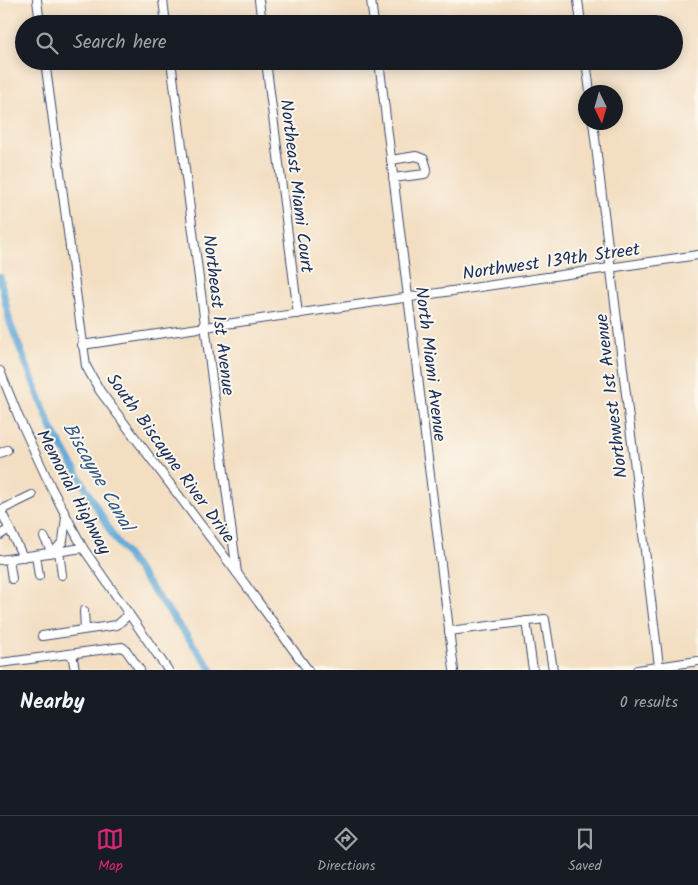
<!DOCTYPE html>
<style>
body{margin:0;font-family:Kalam,sans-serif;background:#242831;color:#f1f3f6}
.compass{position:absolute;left:578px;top:85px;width:45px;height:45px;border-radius:50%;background:#171b24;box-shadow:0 2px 12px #0003;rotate:175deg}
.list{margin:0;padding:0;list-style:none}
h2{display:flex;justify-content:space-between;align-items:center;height:65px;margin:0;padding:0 20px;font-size:21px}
h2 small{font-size:16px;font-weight:400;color:#9ea1a6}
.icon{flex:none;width:28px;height:28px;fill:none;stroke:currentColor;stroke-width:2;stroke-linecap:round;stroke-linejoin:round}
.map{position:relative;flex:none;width:698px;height:670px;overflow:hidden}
.search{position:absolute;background:#171b24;box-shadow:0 2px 12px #0003;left:15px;right:15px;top:15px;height:55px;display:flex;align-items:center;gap:12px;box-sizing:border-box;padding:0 18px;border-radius:28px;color:#9ea1a6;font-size:19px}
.sheet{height:145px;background:#171b24}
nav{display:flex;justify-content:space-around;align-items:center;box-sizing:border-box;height:70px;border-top:1px solid #363941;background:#171b24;font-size:14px;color:#9ea1a6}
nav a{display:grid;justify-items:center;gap:2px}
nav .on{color:#db2777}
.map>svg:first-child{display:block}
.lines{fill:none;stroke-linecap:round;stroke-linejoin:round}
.canal{stroke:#60a7d6;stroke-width:7}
.minor-casing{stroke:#3b496d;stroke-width:10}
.minor{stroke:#fff;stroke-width:8}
.labels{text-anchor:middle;stroke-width:4;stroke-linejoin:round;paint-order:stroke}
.street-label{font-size:18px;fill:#1b2f5e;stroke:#fbf7ec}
.water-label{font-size:19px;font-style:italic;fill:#335988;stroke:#fbf7ec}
</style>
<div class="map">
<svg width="698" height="670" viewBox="0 0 698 670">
<rect width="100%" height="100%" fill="#fbf7ec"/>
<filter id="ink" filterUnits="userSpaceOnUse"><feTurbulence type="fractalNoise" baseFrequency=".02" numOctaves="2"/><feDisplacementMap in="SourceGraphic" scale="10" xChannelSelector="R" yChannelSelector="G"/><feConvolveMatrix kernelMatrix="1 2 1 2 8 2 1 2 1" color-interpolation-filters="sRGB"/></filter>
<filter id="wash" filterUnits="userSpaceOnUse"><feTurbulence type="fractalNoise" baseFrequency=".0096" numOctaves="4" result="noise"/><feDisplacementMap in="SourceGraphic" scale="20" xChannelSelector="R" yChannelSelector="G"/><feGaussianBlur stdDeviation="1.12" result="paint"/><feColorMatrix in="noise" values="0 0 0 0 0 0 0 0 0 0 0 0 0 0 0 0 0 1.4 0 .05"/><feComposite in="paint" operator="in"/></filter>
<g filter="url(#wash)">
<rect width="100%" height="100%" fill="#f3dec2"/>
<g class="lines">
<path class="canal" d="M0,277l10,46 41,104 62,109 99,134"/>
</g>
</g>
<g filter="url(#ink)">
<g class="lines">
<g class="minor-casing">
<g id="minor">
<path d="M37,0l3,24"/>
<path d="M163,0l3,24"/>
<path d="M259,0l3,24"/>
<path d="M371,0l3,24"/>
<path d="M578,0l3,24"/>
<path d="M45,61l41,305 14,25 137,182 71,97"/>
<path d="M171,61l66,512"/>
<path d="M266,61l32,253"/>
<path d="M379,61l75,609"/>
<path d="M586,61l4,31"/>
<path d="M593,122l66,544"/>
<path d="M391,160l25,-4 8,3 3,10 -2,5 -32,4"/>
<path d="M82,345l616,-90"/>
<path d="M0,371l19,47 32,69 32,61 85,122"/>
<path d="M0,453l7,-3"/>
<path d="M0,509l23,48"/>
<path d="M1,510l31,-15"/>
<path d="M0,535l9,-6"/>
<path d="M44,537l8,15"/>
<path d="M59,551l3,24"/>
<path d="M54,552l9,-11 3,-24"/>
<path d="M36,555l3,21"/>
<path d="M9,559l3,20"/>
<path d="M0,560l83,-12"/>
<path d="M84,611l1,18"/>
<path d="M526,621l7,49"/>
<path d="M449,631l96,-12 8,51"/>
<path d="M42,636l75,-11 7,-6 4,-7"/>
<path d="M72,654l3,16"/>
<path d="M0,663l122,-16 4,3 14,20"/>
<path d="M637,670l61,-9"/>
</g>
</g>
<use href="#minor" class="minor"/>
</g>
</g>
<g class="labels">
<g class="street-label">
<text transform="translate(297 186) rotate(83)" y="6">Northeast Miami Court</text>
<text transform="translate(551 261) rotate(-8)" y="6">Northwest 139th Street</text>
<text transform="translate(219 315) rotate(83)" y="6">Northeast 1st Avenue</text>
<text transform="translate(431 364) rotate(83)" y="6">North Miami Avenue</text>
<text transform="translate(611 396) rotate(-97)" y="6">Northwest 1st Avenue</text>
<text transform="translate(171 458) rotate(54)" y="6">South Biscayne River Drive</text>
<text transform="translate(74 492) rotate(62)" y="6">Memorial Highway</text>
</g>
<g class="water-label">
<text transform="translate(99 476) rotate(60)" y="7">Biscayne Canal</text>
</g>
</g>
</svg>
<svg class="compass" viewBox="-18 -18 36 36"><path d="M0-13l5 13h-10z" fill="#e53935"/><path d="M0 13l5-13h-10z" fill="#9ea1a6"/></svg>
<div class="search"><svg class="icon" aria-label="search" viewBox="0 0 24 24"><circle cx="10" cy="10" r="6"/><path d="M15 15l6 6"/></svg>Search here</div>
</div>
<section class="sheet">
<h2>Nearby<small>0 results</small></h2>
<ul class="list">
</ul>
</section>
<nav>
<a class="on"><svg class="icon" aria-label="map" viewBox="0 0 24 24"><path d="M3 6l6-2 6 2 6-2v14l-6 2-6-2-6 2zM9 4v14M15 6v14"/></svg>Map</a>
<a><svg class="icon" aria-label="directions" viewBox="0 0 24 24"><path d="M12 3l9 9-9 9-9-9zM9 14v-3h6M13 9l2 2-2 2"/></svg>Directions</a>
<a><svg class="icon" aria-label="saved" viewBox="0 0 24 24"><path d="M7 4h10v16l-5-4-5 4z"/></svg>Saved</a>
</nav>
